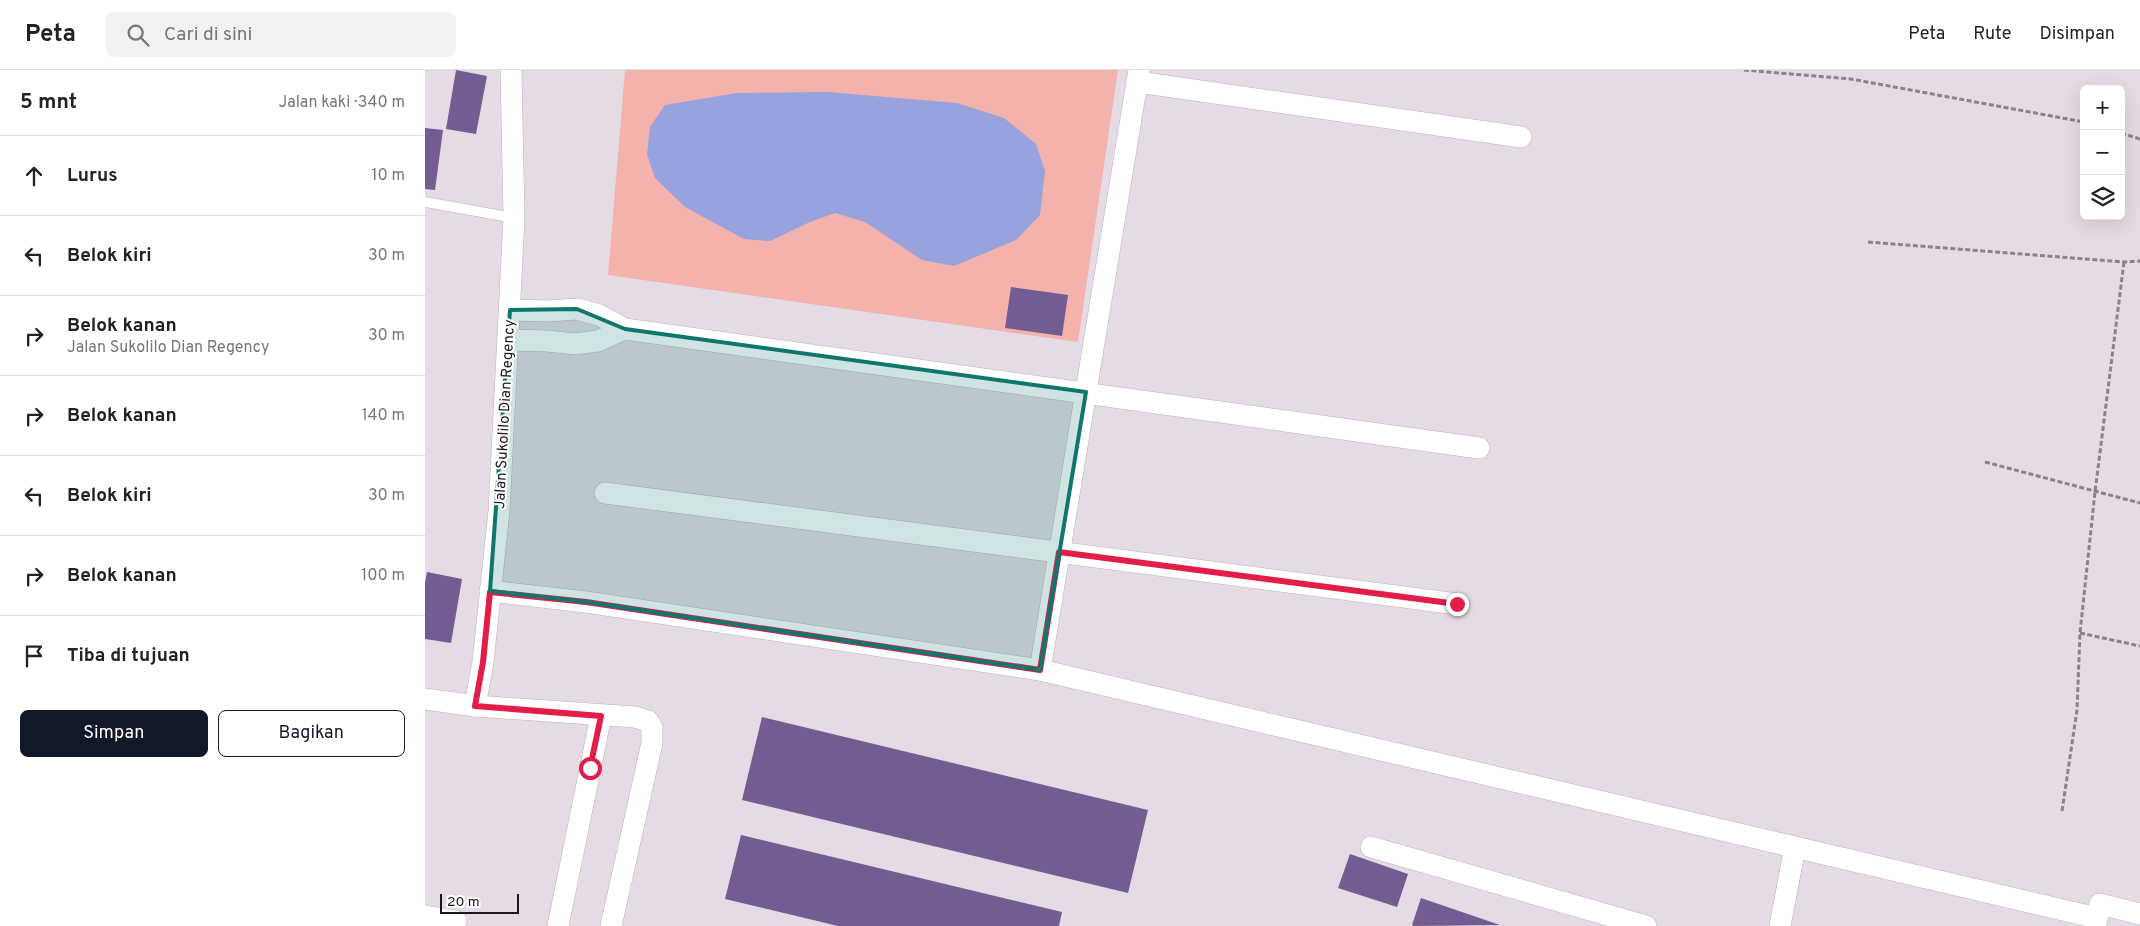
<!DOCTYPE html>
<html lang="id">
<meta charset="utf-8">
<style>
body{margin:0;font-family:Overpass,sans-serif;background:#f2f2f2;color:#222}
.controls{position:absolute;right:15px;top:15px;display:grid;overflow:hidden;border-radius:8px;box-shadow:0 5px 20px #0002}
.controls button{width:45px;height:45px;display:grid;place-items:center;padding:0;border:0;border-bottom:1px solid #e0e0e0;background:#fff;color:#222;font:25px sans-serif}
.scale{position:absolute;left:15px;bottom:12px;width:79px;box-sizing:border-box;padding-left:5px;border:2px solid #1b171a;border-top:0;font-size:14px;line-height:18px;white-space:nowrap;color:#1b171a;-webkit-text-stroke:4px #fff;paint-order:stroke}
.stop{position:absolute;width:15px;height:15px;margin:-11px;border:4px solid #e11d48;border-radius:50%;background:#fff}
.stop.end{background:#e11d48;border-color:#fff;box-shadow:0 1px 5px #0008}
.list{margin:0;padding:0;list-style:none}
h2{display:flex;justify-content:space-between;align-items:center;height:65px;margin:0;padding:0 20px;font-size:21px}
h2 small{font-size:16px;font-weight:400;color:#767676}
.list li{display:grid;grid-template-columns:32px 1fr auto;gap:15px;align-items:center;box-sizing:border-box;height:80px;padding:0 20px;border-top:1px solid #e0e0e0}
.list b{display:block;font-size:19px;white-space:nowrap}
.list p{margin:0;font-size:16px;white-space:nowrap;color:#767676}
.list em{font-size:16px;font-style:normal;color:#767676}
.actions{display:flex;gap:10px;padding:15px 20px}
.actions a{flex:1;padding:11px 0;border:1px solid #111827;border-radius:8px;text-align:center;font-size:18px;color:#111827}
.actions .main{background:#111827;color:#fff}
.icon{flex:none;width:28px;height:28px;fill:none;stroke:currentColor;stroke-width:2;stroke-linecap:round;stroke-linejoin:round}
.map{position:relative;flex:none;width:1715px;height:856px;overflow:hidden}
header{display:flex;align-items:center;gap:30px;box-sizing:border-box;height:70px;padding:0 25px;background:#fff;border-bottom:1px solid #e0e0e0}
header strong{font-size:24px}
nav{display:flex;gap:28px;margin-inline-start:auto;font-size:18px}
.search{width:350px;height:45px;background:#f2f2f2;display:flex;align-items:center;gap:12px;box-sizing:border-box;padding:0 18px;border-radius:8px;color:#767676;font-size:19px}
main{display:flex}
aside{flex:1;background:#fff}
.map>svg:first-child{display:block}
.green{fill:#f3b2ac}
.water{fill:#98a2dc}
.building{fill:#735c91}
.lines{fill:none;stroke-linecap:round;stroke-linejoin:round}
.lane-casing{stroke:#bcb2ba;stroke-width:11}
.street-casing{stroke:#bcb2ba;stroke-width:22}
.path{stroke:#898288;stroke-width:3;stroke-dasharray:5 2.5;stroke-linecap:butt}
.lane{stroke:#fff;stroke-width:10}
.street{stroke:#fff;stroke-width:21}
.route{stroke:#e11d48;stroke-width:6}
.marked{fill:#0f766e;fill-opacity:0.2;stroke:#0f766e;stroke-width:4;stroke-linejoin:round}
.labels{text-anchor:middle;stroke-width:4;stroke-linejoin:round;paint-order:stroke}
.street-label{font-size:15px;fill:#1b171a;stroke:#fff}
</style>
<header>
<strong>Peta</strong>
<div class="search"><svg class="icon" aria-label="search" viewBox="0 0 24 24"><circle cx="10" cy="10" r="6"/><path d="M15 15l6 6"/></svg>Cari di sini</div>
<nav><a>Peta</a><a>Rute</a><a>Disimpan</a></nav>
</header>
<main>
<aside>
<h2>5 mnt<small>Jalan kaki · 340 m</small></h2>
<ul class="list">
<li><svg class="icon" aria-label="ahead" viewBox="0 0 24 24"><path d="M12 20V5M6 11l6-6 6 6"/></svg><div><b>Lurus</b></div><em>10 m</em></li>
<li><svg class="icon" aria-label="left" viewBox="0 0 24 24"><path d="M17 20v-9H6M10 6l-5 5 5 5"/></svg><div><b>Belok kiri</b></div><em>30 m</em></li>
<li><svg class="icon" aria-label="right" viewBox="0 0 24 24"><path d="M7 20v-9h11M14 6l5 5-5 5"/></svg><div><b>Belok kanan</b><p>Jalan Sukolilo Dian Regency</p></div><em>30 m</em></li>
<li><svg class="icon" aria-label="right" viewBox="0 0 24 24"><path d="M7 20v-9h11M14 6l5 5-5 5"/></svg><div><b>Belok kanan</b></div><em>140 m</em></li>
<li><svg class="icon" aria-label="left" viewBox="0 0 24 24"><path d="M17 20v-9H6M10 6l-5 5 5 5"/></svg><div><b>Belok kiri</b></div><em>30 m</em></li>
<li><svg class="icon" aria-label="right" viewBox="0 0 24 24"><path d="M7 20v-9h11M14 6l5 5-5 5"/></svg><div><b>Belok kanan</b></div><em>100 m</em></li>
<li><svg class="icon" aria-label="arrive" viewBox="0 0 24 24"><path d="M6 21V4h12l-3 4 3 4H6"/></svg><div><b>Tiba di tujuan</b></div></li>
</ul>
<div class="actions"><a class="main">Simpan</a><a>Bagikan</a></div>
</aside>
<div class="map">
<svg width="1715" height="856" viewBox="0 0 1715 856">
<rect width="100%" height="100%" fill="#e5dbe4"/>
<path class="green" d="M200,0h493l-40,272 -470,-67z"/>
<path class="water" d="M402,22l130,11 47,15 32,26 9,27 -5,44 -24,25 -62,26 -32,-6 -57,-38 -30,-9 -25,9 -40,19 -26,-2 -59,-32 -30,-29 -8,-24 3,-27 15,-22 72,-12z"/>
<g class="building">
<path d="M31,0l31,6 -11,58 -30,-5z"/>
<path d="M0,58l18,2 -8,60 -10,-1z"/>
<path d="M586,217l57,8 -6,41 -57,-8z"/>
<path d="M2,502l35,7 -11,64 -26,-4v-56z"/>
<path d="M337,647l386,93 -20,83 -386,-93z"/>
<path d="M316,765l321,77 -3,14h-221l-113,-27z"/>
<path d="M925,784l58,20 -11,33 -59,-19z"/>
<path d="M996,828l79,27 -86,1 -2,-1z"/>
</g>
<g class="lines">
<g class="lane-casing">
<path id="lane" d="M0,132l89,16"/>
</g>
<g class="street-casing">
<g id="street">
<path d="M713,12l383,55"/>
<path d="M85,240l38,1 29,-2 22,6 26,14 854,119"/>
<path d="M83,270l39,1 28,3 23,-3 27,-12"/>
<path d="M180,423l852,111"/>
<path d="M65,521l96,11 454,68 1057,248"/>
<path d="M615,600l99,-600"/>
<path d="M0,629l50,7 8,-44 16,-151 15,-293 -3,-148"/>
<path d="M50,636l160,11 13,4 4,6v16l-41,183"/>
<path d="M946,777l275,79"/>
<path d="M0,846l31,5"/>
<path d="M133,856l43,-210"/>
<path d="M1355,856l15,-79"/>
<path d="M1670,856l5,-22 40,10"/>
</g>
</g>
<g class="path">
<path d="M1319,0l107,9 233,43"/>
<path d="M1696,63l19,6"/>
<path d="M1443,172l256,20 16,-1"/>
<path d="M1560,392l155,41"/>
<path d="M1655,563l60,13"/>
<path d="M1637,741l15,-101 3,-77 15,-141 29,-230"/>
</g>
<use href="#lane" class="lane"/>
<use href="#street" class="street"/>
</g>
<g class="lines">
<path class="route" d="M165,698l11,-52 -126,-10 8,-44 7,-70 96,10 454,68 19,-118 398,52"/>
</g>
<path class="marked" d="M152,239l48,20 461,63 -46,278 -454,-68 -96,-11 20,-281z"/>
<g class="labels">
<g class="street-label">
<text transform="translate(79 344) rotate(-87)" y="5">Jalan Sukolilo Dian Regency</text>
</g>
</g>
</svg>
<div class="controls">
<button>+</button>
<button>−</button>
<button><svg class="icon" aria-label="layers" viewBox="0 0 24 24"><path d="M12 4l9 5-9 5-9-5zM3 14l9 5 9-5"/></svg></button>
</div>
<div class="scale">20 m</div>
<div class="stop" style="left:165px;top:698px"></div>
<div class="stop end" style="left:1032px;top:534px"></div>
</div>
</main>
